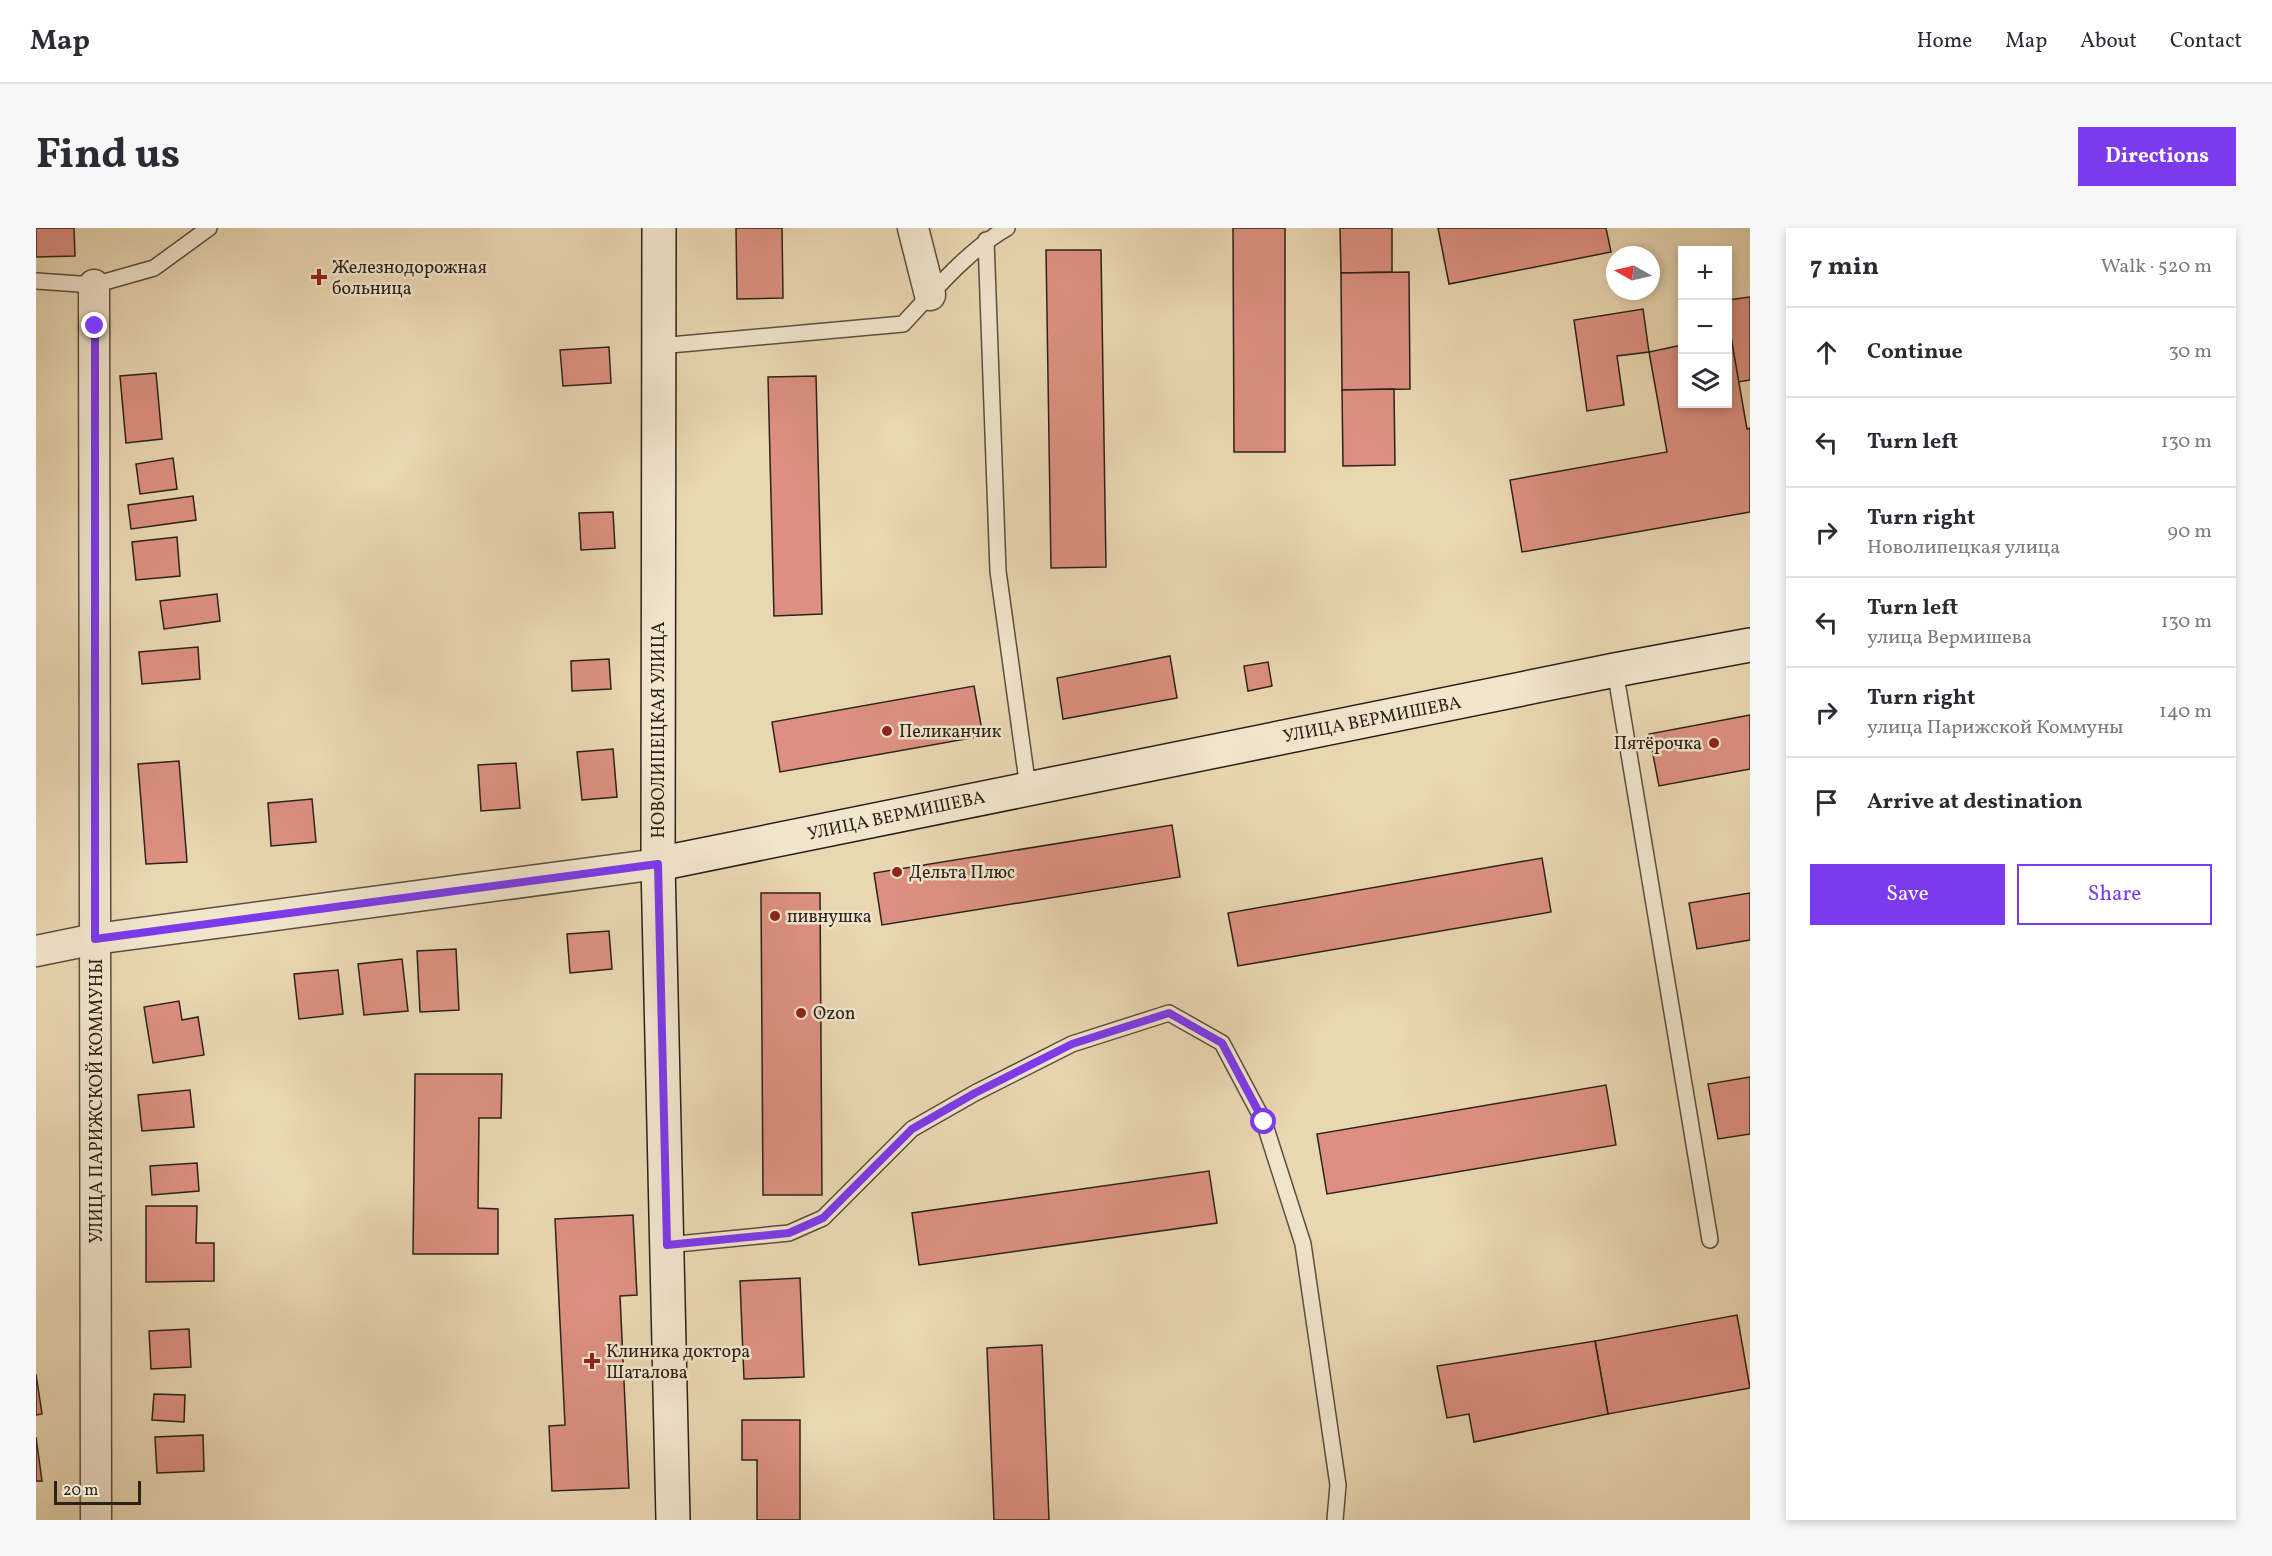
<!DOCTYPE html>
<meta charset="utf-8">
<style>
body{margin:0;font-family:Vollkorn,serif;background:#f7f7f7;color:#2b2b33}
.controls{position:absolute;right:18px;top:18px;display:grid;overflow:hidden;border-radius:0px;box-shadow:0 3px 9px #0003}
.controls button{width:54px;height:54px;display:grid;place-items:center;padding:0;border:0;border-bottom:2px solid #e1e1e2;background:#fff;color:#2b2b33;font:30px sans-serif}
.compass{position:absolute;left:1570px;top:18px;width:54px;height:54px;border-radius:50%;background:#fff;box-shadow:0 3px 9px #0003;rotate:278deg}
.scale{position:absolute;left:18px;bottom:15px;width:87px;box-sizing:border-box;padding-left:6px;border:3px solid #2b2218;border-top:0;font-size:16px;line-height:21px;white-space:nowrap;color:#2b2218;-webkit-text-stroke:4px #f1e5cd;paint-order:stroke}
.stop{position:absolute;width:18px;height:18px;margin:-14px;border:4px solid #7c3aed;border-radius:50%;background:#fff}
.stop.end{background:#7c3aed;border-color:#fff;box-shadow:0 2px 6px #0008}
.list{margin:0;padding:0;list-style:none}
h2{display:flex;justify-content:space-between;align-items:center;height:78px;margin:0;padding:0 24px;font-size:26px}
h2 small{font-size:20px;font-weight:400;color:#7c7c81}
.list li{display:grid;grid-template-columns:39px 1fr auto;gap:18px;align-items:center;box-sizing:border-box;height:90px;padding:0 24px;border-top:2px solid #e1e1e2}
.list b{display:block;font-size:22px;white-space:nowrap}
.list p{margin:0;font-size:20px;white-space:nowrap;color:#7c7c81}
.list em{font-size:20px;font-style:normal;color:#7c7c81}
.actions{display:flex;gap:12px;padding:18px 24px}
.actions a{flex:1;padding:14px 0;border:2px solid #7c3aed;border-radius:0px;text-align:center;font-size:21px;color:#7c3aed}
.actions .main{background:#7c3aed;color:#fff}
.icon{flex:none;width:33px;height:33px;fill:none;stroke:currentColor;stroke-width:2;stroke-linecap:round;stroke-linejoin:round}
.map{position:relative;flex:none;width:1714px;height:1292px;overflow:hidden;border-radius:0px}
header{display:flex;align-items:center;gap:36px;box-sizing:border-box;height:84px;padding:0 30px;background:#fff;border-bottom:2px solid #e1e1e2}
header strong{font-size:28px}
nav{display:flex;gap:33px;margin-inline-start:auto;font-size:21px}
.intro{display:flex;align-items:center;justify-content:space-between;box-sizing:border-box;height:144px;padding:0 36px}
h1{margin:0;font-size:42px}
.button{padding:15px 27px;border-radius:0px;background:#7c3aed;color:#fff;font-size:21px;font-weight:700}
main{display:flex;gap:36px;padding:0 36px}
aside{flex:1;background:#fff;border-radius:0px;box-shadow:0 3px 9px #0003}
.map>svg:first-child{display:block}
.building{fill:#dd9081;stroke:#2b2218;stroke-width:1.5}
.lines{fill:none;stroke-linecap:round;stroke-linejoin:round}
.lane-casing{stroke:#5a4f3e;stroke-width:18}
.street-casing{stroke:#5a4f3e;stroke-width:33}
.secondary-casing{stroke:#2b2218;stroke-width:36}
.lane{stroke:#f1e5cd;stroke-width:15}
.street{stroke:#f1e5cd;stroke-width:30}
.secondary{stroke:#f1e5cd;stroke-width:33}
.route{stroke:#7c3aed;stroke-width:8}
.poi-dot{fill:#8f2418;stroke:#f1e5cd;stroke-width:2}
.labels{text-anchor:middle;stroke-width:5;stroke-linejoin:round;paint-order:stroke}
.poi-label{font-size:18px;fill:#2b2218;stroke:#f1e5cd;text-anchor:start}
.street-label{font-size:18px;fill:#2b2218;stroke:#f1e5cd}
</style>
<header>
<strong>Map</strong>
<nav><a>Home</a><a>Map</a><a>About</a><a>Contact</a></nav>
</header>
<div class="intro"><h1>Find us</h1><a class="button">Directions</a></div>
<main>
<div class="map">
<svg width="1714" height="1292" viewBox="0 0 1714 1292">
<rect width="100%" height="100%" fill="#e9d7b2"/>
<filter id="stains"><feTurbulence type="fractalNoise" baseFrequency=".00333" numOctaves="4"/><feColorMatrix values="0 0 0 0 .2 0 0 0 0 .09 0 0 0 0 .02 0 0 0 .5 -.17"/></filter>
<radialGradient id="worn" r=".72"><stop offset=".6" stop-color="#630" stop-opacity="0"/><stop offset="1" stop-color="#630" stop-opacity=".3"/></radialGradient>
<g class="building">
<path d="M0,0h38l1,28 -39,1z"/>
<path d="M700,0h46l1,70 -46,1z"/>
<path d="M1197,0h52v224h-51z"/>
<path d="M1304,0h52v44l-51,1z"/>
<path d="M1402,0h168l5,24 -162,32z"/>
<path d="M1010,22h55l5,317 -55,1z"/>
<path d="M1373,44l1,117 -68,1 -1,-117z"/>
<path d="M1714,69v83l-12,2 -7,-45h-3v-37z"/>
<path d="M1607,81l6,43 -32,4 7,49 -37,6 -13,-91z"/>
<path d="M1692,109h3l16,92 3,-1v84l-228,40 -12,-72 157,-28 -18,-100 33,-7v59h46z"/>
<path d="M573,119l2,36 -48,3 -3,-36z"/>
<path d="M120,145l6,66 -36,4 -6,-67z"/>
<path d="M780,148l6,238 -48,2 -6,-239z"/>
<path d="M1358,161l1,76 -52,1 -1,-76z"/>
<path d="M137,230l4,31 -37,5 -4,-30z"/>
<path d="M157,268l3,24 -65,9 -3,-24z"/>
<path d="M577,284l2,36 -34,2 -2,-37z"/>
<path d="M141,309l3,39 -44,4 -4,-38z"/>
<path d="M181,366l3,27 -56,8 -4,-28z"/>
<path d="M162,419l2,32 -58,5 -3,-32z"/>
<path d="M1134,428l7,42 -114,21 -6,-41z"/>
<path d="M573,431l2,30 -39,2 -1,-30z"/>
<path d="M1232,434l4,24 -24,5 -4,-25z"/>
<path d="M938,458l9,50 -203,36 -8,-50z"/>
<path d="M1714,487v54l-91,17 -10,-52z"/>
<path d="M577,521l4,48 -35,3 -5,-48z"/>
<path d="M143,533l8,101 -41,2 -8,-100z"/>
<path d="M480,535l4,45 -39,3 -3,-46z"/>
<path d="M276,571l4,43 -45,4 -3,-43z"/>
<path d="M1136,597l8,52 -298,48 -8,-52z"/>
<path d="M1506,630l9,54 -313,54 -10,-53z"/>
<path d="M725,665h59l2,302h-59z"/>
<path d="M1714,665v47l-53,9 -8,-46z"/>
<path d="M573,703l3,38 -42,4 -3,-39z"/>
<path d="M420,721l3,61 -39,2 -3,-61z"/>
<path d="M366,731l6,52 -44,4 -6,-51z"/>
<path d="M302,742l5,44 -44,5 -5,-45z"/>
<path d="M143,773l3,19 16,-3 6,38 -51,8 -9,-56z"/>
<path d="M379,846h87l-1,44h-22l-1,90 20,1v45h-85z"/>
<path d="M1714,849v57l-32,5 -10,-55z"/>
<path d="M1570,857l10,60 -289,49 -10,-60z"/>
<path d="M154,862l4,37 -52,4 -4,-36z"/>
<path d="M161,935l2,28 -47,4 -2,-29z"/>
<path d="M1173,943l8,52 -298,42 -7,-52z"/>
<path d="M110,978h51l-1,37h18v38l-68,1z"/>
<path d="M597,987l4,80 -17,1 9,192 -77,3 -3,-65 16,-1 -10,-206z"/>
<path d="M764,1050l4,99 -60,2 -4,-98z"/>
<path d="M1701,1087l13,73 -142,26 -13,-73z"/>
<path d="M153,1101l2,38 -40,2 -2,-38z"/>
<path d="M1559,1113l13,73 -134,28 -5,-28 -22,4 -10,-52z"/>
<path d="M1006,1117l7,175h-55l-7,-172z"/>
<path d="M0,1146l6,40 -6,1z"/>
<path d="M118,1166l31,1 -1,27 -32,-2z"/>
<path d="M706,1192h58v100h-43v-60h-15z"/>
<path d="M167,1207l1,36 -47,2 -2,-36z"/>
<path d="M0,1209l6,44h-6z"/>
</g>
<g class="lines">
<g class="lane-casing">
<g id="lane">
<path d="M950,12l12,331 30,217"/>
<path d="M0,53l58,4 60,-17 55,-40"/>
<path d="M623,118l244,-22c32,-34 63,-72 104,-96"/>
<path d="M1579,442l95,570"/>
<path d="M631,1017l122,-12 34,-15 89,-89 63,-36 97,-49 97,-31 53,30 42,79 39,122 35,241 -3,35"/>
</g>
</g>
<g class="street-casing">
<g id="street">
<path d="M877,0l17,67"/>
<path d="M58,57l2,1235"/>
<path d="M0,723l59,-12 563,-75"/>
</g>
</g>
<g class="secondary-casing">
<g id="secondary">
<path d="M623,0l-1,636 15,656"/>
<path d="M622,636l957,-194 135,-25"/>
</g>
</g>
<use href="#lane" class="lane"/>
<use href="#street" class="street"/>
<use href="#secondary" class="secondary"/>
</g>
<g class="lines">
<path class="route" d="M59,98v613l563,-75 9,381 122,-12 34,-15 89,-89 63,-36 97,-49 97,-31 53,30 42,79"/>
</g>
<g class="poi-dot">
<path d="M280 40h6v6h6v6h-6v6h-6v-6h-6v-6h6z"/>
<circle cx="851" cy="503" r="6"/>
<circle cx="1678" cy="515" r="6"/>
<circle cx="861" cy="644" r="6"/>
<circle cx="739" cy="688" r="6"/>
<circle cx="765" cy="785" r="6"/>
<path d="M553 1124h6v6h6v6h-6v6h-6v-6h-6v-6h6z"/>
</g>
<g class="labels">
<g class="poi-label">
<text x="296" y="45">Железнодорожная<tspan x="296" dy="21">больница</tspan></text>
<text x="863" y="509">Пеликанчик</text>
<text x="1666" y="521" text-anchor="end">Пятёрочка</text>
<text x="873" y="650">Дельта Плюс</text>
<text x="751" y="694">пивнушка</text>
<text x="777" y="791">Ozon</text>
<text x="570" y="1129">Клиника доктора<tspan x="570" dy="21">Шаталова</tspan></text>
</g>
<g class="street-label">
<text transform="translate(1336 491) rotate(-11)" y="6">УЛИЦА ВЕРМИШЕВА</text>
<text transform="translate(622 502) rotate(-90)" y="6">НОВОЛИПЕЦКАЯ УЛИЦА</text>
<text transform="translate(860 587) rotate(-12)" y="6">УЛИЦА ВЕРМИШЕВА</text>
<text transform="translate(60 873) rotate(-90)" y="6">УЛИЦА ПАРИЖСКОЙ КОММУНЫ</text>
</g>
</g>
<rect width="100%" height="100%" filter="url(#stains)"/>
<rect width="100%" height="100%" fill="url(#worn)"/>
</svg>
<div class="controls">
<button>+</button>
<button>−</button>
<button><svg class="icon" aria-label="layers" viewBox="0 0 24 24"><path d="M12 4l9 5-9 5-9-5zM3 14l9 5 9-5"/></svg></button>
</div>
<svg class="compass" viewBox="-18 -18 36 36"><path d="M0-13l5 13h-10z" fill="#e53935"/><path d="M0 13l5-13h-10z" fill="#7c7c81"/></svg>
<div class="scale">20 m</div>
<div class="stop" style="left:1228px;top:894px"></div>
<div class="stop end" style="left:59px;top:98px"></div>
</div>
<aside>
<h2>7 min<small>Walk · 520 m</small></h2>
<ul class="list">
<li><svg class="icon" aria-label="ahead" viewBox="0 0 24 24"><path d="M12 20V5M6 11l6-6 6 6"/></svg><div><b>Continue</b></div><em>30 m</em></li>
<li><svg class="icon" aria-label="left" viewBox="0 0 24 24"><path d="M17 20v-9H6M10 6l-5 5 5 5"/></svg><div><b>Turn left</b></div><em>130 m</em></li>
<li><svg class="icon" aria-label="right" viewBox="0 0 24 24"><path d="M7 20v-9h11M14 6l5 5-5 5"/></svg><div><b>Turn right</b><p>Новолипецкая улица</p></div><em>90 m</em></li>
<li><svg class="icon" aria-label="left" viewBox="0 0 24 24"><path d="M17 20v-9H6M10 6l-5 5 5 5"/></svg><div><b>Turn left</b><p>улица Вермишева</p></div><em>130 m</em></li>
<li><svg class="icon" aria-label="right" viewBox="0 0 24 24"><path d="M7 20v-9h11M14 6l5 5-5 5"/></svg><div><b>Turn right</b><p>улица Парижской Коммуны</p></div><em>140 m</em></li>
<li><svg class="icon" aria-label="arrive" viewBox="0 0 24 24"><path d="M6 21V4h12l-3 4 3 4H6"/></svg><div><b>Arrive at destination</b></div></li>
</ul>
<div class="actions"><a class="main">Save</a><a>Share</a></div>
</aside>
</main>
